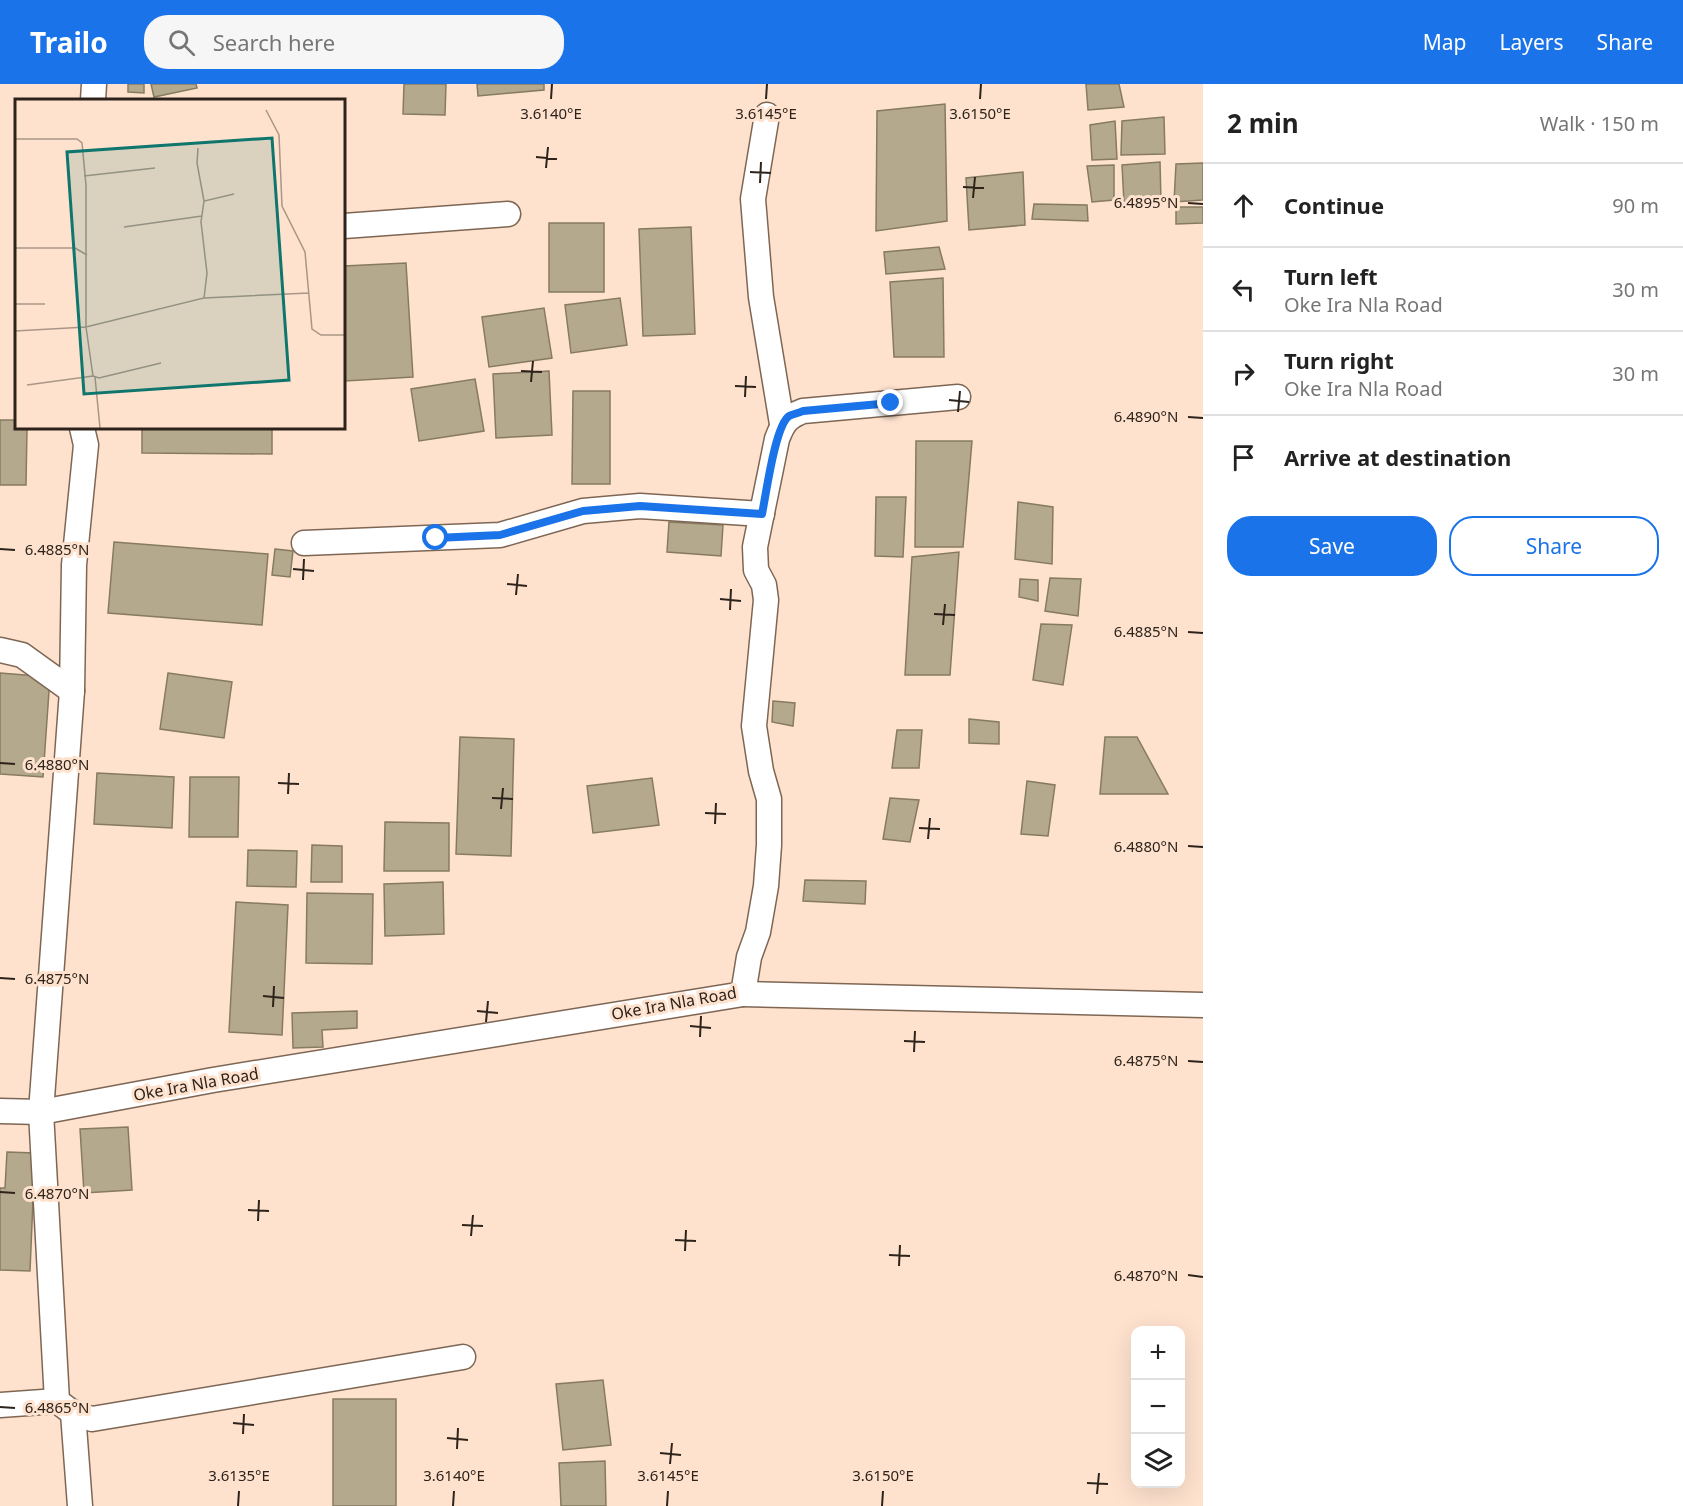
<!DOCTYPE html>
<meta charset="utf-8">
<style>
body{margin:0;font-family:"Noto Sans",sans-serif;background:#f6f6f6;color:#222}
.controls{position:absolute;right:18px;bottom:18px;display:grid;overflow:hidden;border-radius:12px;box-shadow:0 6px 24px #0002}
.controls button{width:54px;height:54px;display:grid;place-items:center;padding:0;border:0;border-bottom:2px solid #e0e0e0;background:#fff;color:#222;font:30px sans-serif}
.stop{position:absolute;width:18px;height:18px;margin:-14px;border:4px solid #1a73e8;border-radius:50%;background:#fff}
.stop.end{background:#1a73e8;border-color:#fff;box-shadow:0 2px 6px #0008}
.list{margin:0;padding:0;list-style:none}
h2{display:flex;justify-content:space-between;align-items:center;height:78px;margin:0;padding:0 24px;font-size:26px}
h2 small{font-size:20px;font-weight:400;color:#767676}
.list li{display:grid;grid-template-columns:39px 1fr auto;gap:18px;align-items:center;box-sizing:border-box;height:84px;padding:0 24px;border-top:2px solid #e0e0e0}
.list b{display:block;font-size:22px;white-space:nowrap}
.list p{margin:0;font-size:20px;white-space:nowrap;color:#767676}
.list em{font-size:20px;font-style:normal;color:#767676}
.actions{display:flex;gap:12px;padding:18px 24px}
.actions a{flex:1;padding:14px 0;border:2px solid #1a73e8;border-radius:24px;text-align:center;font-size:21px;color:#1a73e8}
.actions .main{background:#1a73e8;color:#fff}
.icon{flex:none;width:33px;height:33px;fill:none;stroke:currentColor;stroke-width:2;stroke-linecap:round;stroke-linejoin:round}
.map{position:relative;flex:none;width:1203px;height:1422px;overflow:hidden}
header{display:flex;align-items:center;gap:36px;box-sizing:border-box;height:84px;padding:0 30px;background:#1a73e8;color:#fff}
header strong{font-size:28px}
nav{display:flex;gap:33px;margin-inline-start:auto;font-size:21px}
.search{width:420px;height:54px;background:#f6f6f6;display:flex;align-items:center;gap:15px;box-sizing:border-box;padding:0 21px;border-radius:24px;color:#767676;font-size:22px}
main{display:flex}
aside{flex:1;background:#fff}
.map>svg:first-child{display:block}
.building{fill:#b4a98d;stroke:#867b60;stroke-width:1.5}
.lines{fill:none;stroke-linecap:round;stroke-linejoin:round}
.minor-casing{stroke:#7e6654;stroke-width:27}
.minor{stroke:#fff;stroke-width:24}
.route{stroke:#1a73e8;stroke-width:8}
.ticks{fill:none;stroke:#2d231b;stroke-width:2}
.labels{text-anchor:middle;stroke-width:6;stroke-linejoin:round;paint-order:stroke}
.street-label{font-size:16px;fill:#2d231b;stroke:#fee2ce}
.inset-road{fill:none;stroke:#aa9686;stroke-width:1.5}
.view{fill:#0f766e;fill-opacity:0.15;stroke:#0f766e;stroke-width:3}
.inset-edge{fill:none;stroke:#2d231b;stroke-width:3}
.ticks-label{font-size:15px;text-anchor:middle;fill:#2d231b;stroke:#fee2ce;stroke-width:6;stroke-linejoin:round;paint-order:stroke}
</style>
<header>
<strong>Trailo</strong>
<div class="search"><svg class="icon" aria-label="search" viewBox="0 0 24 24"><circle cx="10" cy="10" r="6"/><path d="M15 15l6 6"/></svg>Search here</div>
<nav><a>Map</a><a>Layers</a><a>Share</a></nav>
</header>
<main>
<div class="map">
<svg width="1203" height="1422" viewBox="0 0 1203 1422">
<rect width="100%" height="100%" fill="#fee2ce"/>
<g class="building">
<path d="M128,0h16v9l-16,-1z"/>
<path d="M151,0h45l1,4 -43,9z"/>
<path d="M404,0h42l-1,31 -42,-1z"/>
<path d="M477,0h67v6l-66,6z"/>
<path d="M1086,0h33l5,23 -36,3z"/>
<path d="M945,20l2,117 -71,10 1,-120z"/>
<path d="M1164,33l1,37 -44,1 1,-34z"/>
<path d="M1115,37l2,38 -25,1 -2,-35z"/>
<path d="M1160,78l1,40 -37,1 -2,-38z"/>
<path d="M1203,79v37l-29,2 2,-38z"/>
<path d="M1114,81v35l-22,2 -5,-36z"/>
<path d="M1023,88l2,53 -56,5 -3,-52z"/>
<path d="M1034,120l53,1 1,16 -56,-2z"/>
<path d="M1176,123h27v16l-27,1z"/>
<rect x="549" y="139" width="55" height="69"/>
<path d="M691,143l4,107 -52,2 -4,-107z"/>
<path d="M939,163l6,22 -59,5 -2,-22z"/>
<path d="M406,179l7,114 -68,4 -1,-115z"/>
<path d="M943,194l1,79h-50l-4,-75z"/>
<path d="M620,214l7,47 -56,8 -6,-48z"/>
<path d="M544,224l8,50 -63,9 -7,-50z"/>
<path d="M549,287l3,64 -56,3 -3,-64z"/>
<path d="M475,295l9,52 -65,10 -8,-52z"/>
<path d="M573,307h37v93h-38z"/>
<path d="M0,336h16v8h11l-1,57h-26z"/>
<path d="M142,344h130v26l-130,-1z"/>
<path d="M916,357h56l-9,106h-48z"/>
<path d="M876,413h30l-3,60 -28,-1z"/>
<path d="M1018,418l35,5 -1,57 -37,-5z"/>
<path d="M669,438l54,3 -2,31 -54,-4z"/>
<path d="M114,458l154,12 -6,71 -154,-12z"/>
<path d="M275,465l18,2 -3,26 -18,-2z"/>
<path d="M959,468l-9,123h-45l7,-118z"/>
<path d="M1050,494l31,1 -3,37 -33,-5z"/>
<path d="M1020,495l18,1v21l-19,-4z"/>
<path d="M1041,540l31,1 -9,60 -30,-5z"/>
<path d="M0,589l50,4 -7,100 -43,-3z"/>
<path d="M168,589l64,9 -8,56 -64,-9z"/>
<path d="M773,617l22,2 -2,23 -21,-4z"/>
<path d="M969,635l30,3v22l-30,-1z"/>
<path d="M897,646h25l-3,38h-27z"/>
<path d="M460,653l54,2 -3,117 -55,-2z"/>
<path d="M1105,653h32l31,57h-68z"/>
<path d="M97,689l77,4 -2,51 -78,-4z"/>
<path d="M190,693h49l-1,60h-49z"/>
<path d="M652,694l7,47 -66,8 -6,-47z"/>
<path d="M1027,697l28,4 -7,51 -27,-2z"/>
<path d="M890,714l29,2 -9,42 -27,-3z"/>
<path d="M385,738l64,1v48h-65z"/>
<path d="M312,761l30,1v36h-31z"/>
<path d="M248,766l49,1 -1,36 -49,-1z"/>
<path d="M805,796l61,1 -1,23 -62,-3z"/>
<path d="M443,798l1,52 -59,2 -1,-52z"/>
<path d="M307,809l66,1 -1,70 -66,-1z"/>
<path d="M236,818l52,3 -6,130 -53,-3z"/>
<path d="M357,927v17l-35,2 1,17 -30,1 -1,-35z"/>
<path d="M128,1043l4,63 -48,3 -4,-64z"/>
<path d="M7,1068l28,1 -5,118 -30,-1v-82h5z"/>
<path d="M603,1296l8,65 -48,5 -7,-66z"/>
<rect x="333" y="1315" width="63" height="107"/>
<path d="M605,1377l1,45h-45l-2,-43z"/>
</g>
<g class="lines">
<g class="minor-casing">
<g id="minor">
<path d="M93,16l1,-16"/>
<path d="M767,31l-14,84 8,98 21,127"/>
<path d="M344,142l164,-12"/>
<path d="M82,344l4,17 -12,120 -2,126 -31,421 16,289 16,12 19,6 371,-62"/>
<path d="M304,459l196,-8 83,-24 57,-5 122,8"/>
<path d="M0,566l22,5 50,36"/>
<path d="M743,910l460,11"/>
<path d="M0,1027l41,1 172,-32 530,-86 6,-37 9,-25 8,-46 3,-41v-46l-8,-28 -7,-45 12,-126 -2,-15 -8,-15 -1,-23 22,-108c6,-16 10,-22 26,-28l155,-14"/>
<path d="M0,1321l57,-4"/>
<path d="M73,1329l7,93"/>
</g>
</g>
<use href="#minor" class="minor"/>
</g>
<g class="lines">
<path class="route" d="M436,454l64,-3 83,-24 57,-5 122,8c4,-19 13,-88 27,-98 4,-2 10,-3 14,-5l88,-8"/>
</g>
<path class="ticks" d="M551,15l1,-15M766,15l1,-15M980,15l1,-15M536,73l21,2M546,84l2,-21M750,88l21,1M760,99l1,-21M963,103l21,1M973,114l2,-21M1188,119l15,1M521,287l21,1M531,298l2,-21M735,302l21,1M745,313l1,-21M949,316l20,2M958,328l2,-21M1188,333l15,1M0,465l15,1M293,485l21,2M303,496l1,-21M507,500l20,2M516,511l2,-21M720,515l21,2M730,526l1,-21M934,530l21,1M943,541l2,-21M1188,548l15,1M0,679l15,1M278,699l21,1M288,710l1,-21M492,714l21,1M501,725l2,-21M705,729l21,1M715,740l1,-21M919,744l21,1M928,755l2,-21M1188,762l15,1M0,894l15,1M263,912l21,2M273,923l1,-21M477,927l21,2M486,938l2,-21M690,942l21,2M700,953l1,-21M904,957l21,1M914,968l1,-21M1188,977l15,1M0,1108l15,1M248,1126l21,1M258,1137l1,-21M462,1141l21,1M471,1152l2,-21M675,1156l21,1M685,1167l1,-21M889,1171l21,1M899,1182l1,-21M1188,1191l15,2M0,1323l15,1M233,1339l21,2M243,1350l1,-20M447,1354l21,2M457,1365l1,-21M660,1369l21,2M670,1380l2,-21M1087,1399l21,1M1097,1410l2,-21M238,1422l1,-15M453,1422l1,-15M667,1422l1,-15M882,1422l1,-15"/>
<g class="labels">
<g class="street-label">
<text transform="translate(674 919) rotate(-10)" y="6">Oke Ira Nla Road</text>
<text transform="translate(196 1000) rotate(-10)" y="6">Oke Ira Nla Road</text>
</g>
</g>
<g transform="translate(15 15)">
<rect width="330" height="330" fill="#fee2ce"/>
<path class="inset-road" d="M251,11l13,25 3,71 23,46 7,77 9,6h24M0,40h62l5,4 4,42v142l7,49 6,2 62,-15M183,49l-1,15 7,38M69,77l71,-8M109,128l78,-11M0,149h60l12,7M189,199l105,-5M0,205h30M0,232l71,-4 118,-29 3,-25 -6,-51 3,-21 30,-7M80,278l5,51M12,286l66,-9"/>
<path class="view" d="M257,39l17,242 -205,14 -17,-242z"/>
<rect width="330" height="330" class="inset-edge"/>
</g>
<g class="ticks-label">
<text x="551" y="35">3.6140°E</text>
<text x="766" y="35">3.6145°E</text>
<text x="980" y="35">3.6150°E</text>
<text x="1146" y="124">6.4895°N</text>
<text x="1146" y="338">6.4890°N</text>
<text x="57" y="471">6.4885°N</text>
<text x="1146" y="553">6.4885°N</text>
<text x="57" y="686">6.4880°N</text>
<text x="1146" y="768">6.4880°N</text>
<text x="57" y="900">6.4875°N</text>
<text x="1146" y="982">6.4875°N</text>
<text x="57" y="1115">6.4870°N</text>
<text x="1146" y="1197">6.4870°N</text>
<text x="57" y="1329">6.4865°N</text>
<text x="239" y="1397">3.6135°E</text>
<text x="454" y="1397">3.6140°E</text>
<text x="668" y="1397">3.6145°E</text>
<text x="883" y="1397">3.6150°E</text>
</g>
</svg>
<div class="controls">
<button>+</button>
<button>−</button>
<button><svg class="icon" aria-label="layers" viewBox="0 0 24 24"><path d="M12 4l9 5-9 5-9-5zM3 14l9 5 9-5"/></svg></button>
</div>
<div class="stop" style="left:436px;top:454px"></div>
<div class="stop end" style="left:891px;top:319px"></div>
</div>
<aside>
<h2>2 min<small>Walk · 150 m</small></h2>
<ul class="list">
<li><svg class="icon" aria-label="ahead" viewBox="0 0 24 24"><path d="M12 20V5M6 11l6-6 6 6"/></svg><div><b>Continue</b></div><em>90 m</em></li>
<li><svg class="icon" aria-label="left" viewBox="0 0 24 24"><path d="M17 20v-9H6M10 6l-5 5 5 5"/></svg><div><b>Turn left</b><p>Oke Ira Nla Road</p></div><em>30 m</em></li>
<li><svg class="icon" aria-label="right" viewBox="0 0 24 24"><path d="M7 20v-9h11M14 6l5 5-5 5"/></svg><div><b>Turn right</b><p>Oke Ira Nla Road</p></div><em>30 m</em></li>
<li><svg class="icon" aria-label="arrive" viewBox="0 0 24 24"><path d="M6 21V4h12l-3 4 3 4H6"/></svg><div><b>Arrive at destination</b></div></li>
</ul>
<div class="actions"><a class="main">Save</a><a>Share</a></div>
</aside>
</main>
